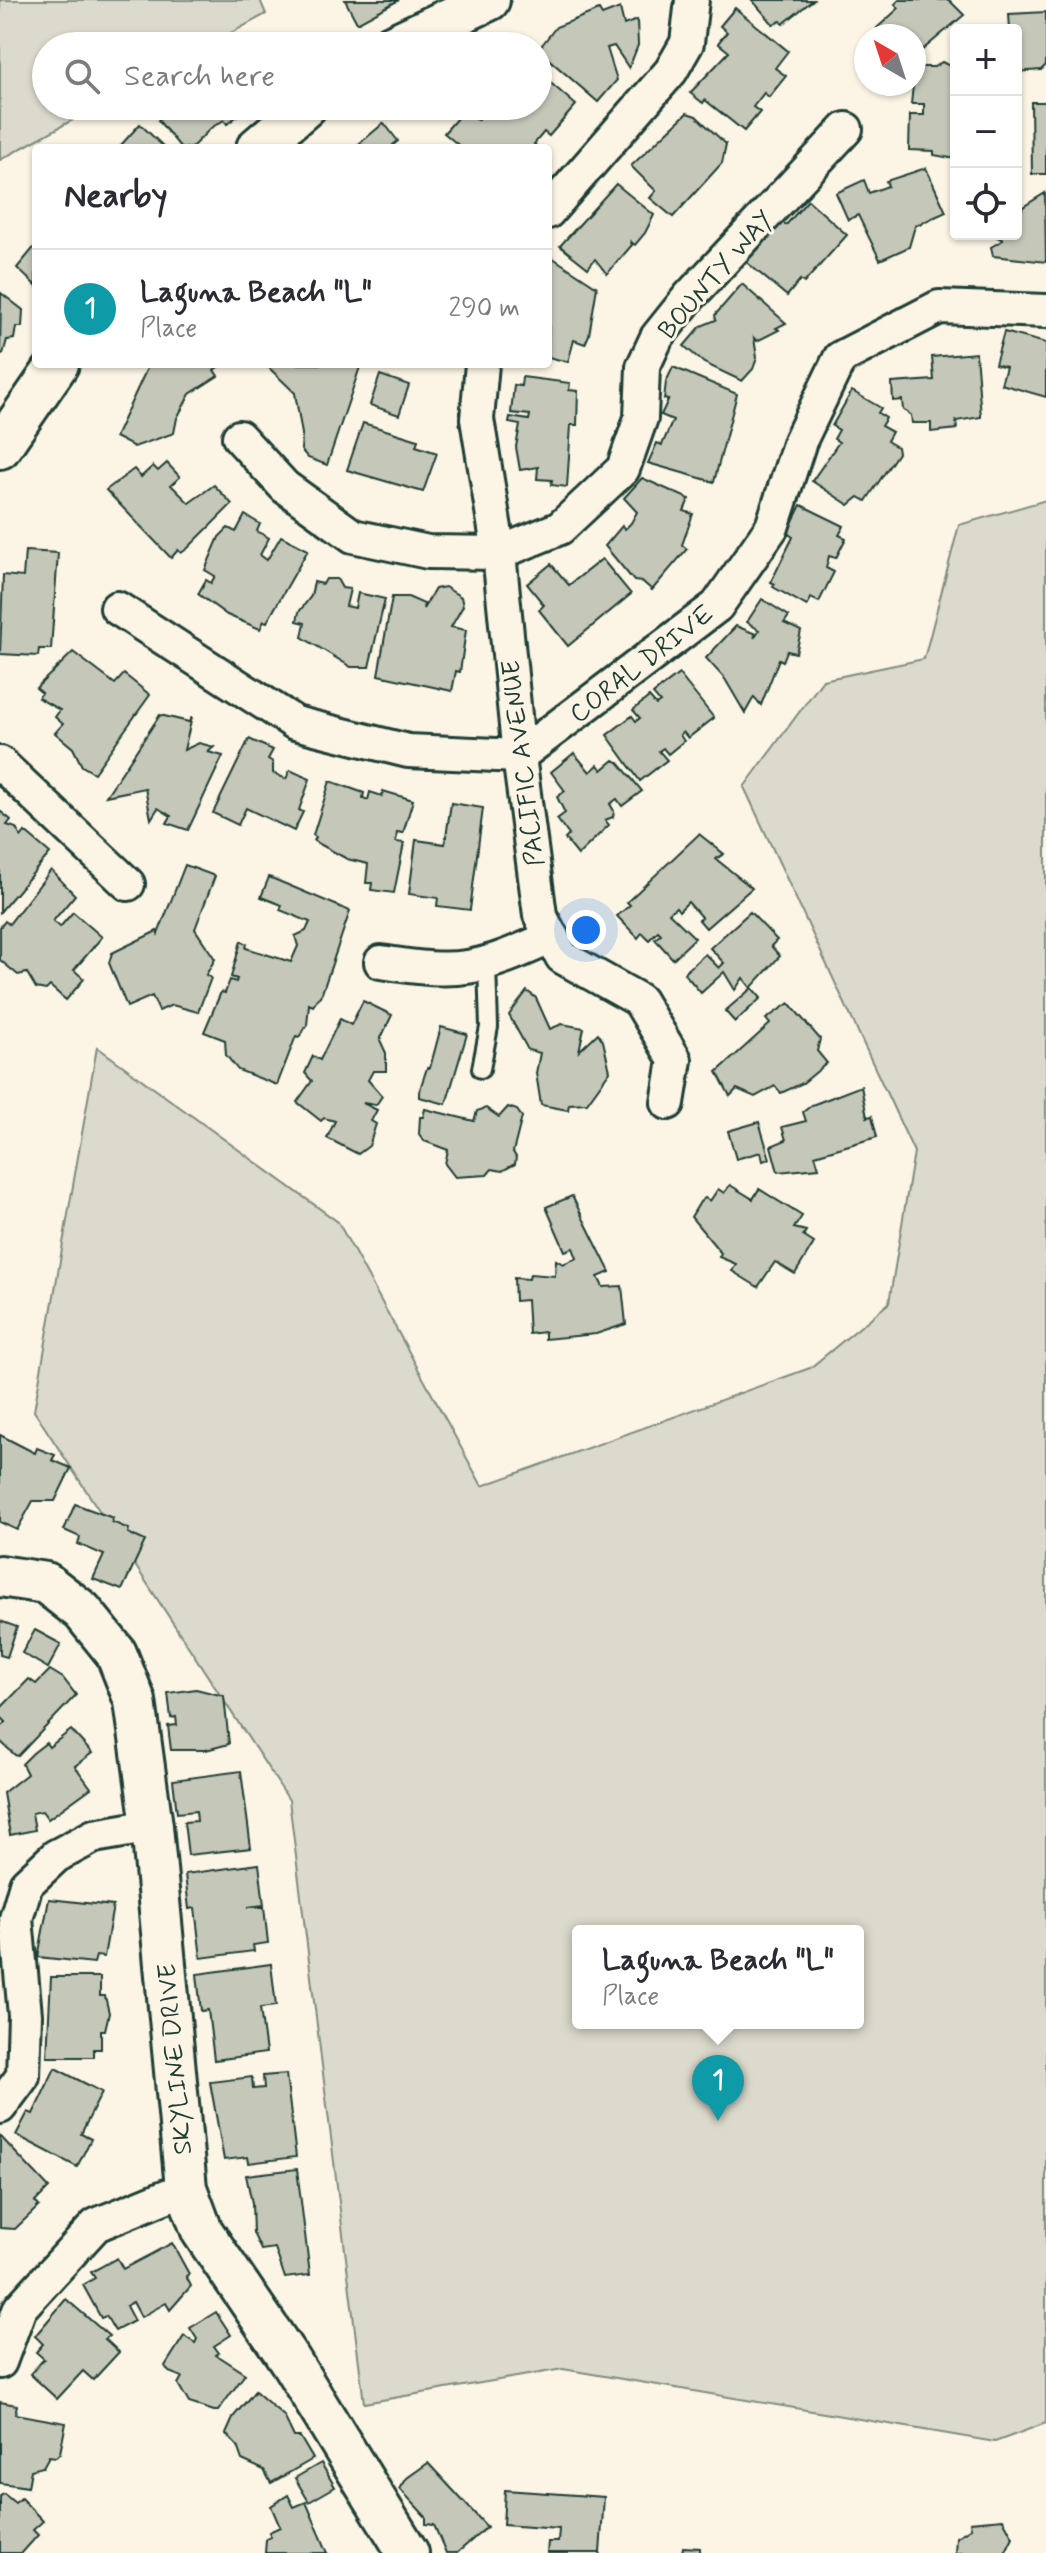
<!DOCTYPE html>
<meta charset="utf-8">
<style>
body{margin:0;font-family:Mynerve,sans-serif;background:#f7f7f7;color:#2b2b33}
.controls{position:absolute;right:24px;top:24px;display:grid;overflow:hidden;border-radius:8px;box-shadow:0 2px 6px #0004}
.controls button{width:72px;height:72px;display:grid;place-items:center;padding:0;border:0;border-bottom:2px solid #e1e1e2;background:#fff;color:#2b2b33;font:40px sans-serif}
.compass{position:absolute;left:854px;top:24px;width:72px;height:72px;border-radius:50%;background:#fff;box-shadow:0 2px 6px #0004;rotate:321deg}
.you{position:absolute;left:586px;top:930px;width:28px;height:28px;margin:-20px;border:6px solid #fff;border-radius:50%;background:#1a73e8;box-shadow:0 0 0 12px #1a73e833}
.badge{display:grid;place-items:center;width:52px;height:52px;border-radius:50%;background:#1f6fb2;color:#fff;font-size:26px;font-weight:700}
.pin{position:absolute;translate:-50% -66px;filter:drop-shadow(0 2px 4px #0008)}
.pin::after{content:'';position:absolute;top:42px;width:28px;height:24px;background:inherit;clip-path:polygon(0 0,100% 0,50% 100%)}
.popup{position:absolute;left:572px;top:1925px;width:292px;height:104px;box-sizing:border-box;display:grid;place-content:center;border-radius:8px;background:#fff;filter:drop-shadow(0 2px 6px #0005);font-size:26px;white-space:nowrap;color:#7c7c81}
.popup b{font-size:30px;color:#2b2b33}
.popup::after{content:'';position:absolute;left:50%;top:100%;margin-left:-16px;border:16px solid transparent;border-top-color:#fff}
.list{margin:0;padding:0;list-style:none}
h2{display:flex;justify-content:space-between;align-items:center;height:104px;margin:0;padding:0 32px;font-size:34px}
h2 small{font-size:26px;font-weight:400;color:#7c7c81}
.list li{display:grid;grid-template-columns:52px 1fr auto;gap:24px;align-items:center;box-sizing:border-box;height:120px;padding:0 32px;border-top:2px solid #e1e1e2}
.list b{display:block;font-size:30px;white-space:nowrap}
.list p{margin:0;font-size:26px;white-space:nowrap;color:#7c7c81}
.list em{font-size:26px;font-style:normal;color:#7c7c81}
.icon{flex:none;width:44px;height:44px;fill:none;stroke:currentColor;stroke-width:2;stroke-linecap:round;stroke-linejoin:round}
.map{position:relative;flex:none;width:1046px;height:2553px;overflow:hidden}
.search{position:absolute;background:#fff;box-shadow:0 2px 6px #0004;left:32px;top:32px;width:520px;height:88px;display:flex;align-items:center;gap:20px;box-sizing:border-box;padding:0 28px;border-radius:44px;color:#7c7c81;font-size:30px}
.panel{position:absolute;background:#fff;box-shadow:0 2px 6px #0004;left:32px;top:144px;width:520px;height:224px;border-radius:8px}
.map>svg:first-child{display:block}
.green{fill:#dcdacc;stroke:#7e8c80;stroke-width:2;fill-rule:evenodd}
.building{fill:#c5c7b9;stroke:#1f3d34;stroke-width:2}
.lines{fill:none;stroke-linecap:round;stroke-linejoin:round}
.service-casing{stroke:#1f3d34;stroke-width:22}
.minor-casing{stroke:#1f3d34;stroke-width:38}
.tertiary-casing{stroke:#1f3d34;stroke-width:46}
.service{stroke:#fcf5e5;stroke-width:16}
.minor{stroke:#fcf5e5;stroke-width:32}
.tertiary{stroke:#fcf5e5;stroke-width:40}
.labels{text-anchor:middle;stroke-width:6;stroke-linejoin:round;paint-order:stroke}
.street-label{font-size:26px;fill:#1f3d34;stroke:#fcf5e5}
</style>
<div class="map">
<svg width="1046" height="2553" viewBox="0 0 1046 2553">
<rect width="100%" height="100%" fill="#fcf5e5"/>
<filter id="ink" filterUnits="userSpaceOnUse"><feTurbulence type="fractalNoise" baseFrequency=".0125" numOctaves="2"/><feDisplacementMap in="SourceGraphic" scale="16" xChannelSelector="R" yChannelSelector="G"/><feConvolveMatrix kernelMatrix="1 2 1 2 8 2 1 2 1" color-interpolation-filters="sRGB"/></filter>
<g filter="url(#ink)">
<g class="green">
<path d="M0,0h260l6,14 -59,32h-161v60h52l-98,54z"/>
<path d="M1046,500v1923l-51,19 -432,-73 -199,34 -75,-603 -255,-389 63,-364 241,175 144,264 328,-118 79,-65 25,-151 -170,-365 79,-107 101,-21 35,-134zM578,1931h280v92h-280z"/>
</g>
<g class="building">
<path d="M345,0h54l-42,23z"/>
<path d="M752,0h61l-30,24 -2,-3 -8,3z"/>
<path d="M899,0h50l15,15 -50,42v-21h-37l4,-4 -4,-4 22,-20 -4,-4z"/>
<path d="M620,8l4,17 13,-5 1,25 -9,23 -15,-22 -7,2 10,32 -19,22 -60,-52 18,-23 43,-17 3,5z"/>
<path d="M735,8l53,43 -13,17 11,8 -17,21 -5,-4 -11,14 7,5 -16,19 -39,-31 -2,3 -13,-10 39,-41 -11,-9 9,-11 -7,-6z"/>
<path d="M1046,12v53l-5,5 -25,2v-42h-6l-1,-16z"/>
<path d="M942,62l14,7v90l-22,-4v-4l-25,-1 1,-35h14v-11h-13l4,-37h19z"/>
<path d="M538,72l38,33 -27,31 -5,-4 -10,12 5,4h-77l-18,-15 21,-24 13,11 12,-14h48z"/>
<path d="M1031,102h15v72h-14z"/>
<path d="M174,106h76l-23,18 -3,-4 -13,8 -20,20h-10l-23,-28z"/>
<path d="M687,113l9,3 30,28 -4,19 -49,54 -23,-19 6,-7 -25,-25z"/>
<path d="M384,123l14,18 -5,4 2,3h-41z"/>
<path d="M140,124l25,24h-41l-3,-3z"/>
<path d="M926,168l20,44 -31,14 -6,21 -29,13 -22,-45 -10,5 -12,-27 28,-13 5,13 19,-7 -2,-5z"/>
<path d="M616,184l38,31 -9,18 -10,12 -4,-3 1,3 -25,29 -12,-15 -7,9 -28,-22z"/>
<path d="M1045,193l1,69 -53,-6 -2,-9 12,-7 -11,-6h24v-22h5l2,-5z"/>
<path d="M808,200l39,35 -43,48 -4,-3 -13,16 -42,-35 36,-41 5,5z"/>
<path d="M36,245v41l-19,-18z"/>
<path d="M550,256l47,31 -8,48 -4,9 -11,-4 -6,22 -20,-5z"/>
<path d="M742,284l44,39 -10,5 3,2 -22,11 -3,-3 3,20 -4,11 -11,12 -38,-18 -20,-17 17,-20 15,-6 -1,-5z"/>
<path d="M1,293l22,17 -1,17h-6l-2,12 -7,1 -4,14 -3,-1z"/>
<path d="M1004,332l42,11v54l-45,-13 5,-17 -11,-3z"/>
<path d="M976,353l5,64 -25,4 1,8 -26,3v-9h-19l-1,-8 -8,-5 -1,-10 -9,1 -1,-18 42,-3 -2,-23z"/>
<path d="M149,364h73l-8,6 4,6 -28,18 -13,24 -3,15 -40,14 -19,-10z"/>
<path d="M265,364h96l-34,101 -19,-7 -7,-8 1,-16 -7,-41z"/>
<path d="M673,367l64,27 -23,88 -66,-19 9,-20 5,2 11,-25 -12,-5 7,-15 -4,-1 2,-17z"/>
<path d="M380,375l29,10 -10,30 -29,-10z"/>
<path d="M522,377l48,6 -1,7 9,1 -1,34h-6l-4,62 -16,-2 1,-5 -15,-1 1,-12 -18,3 -4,-23 4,-22 -11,-2 1,-6 19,3 1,-5 -19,-2 3,-28 7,1z"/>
<path d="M852,391l29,17 -3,5 8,5 -5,8 11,6 -5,9 10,6 1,6 -32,48 -7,-4 -10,8 -37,-24 27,-39 -5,-3 5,-9 -7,-4z"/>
<path d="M363,423l55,17 -2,6 21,7 -14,39 -76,-22z"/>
<path d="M167,463l13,14 -9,8 18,18 25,-18 18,19 -45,45 -6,4 -3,-3 -7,8 -65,-68 28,-21 7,8 12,-11 5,5z"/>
<path d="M642,478l47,21 -5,12 9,3 -11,31 5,4 -35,41 -9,-8 -9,-1 -29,-35 17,-20 3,3 6,-6 6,-11 -13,-14z"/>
<path d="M801,505l43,21 -5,9 7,3 -10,20 -7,-2 -3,12 8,4 -15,30 -8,-4 -4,8 -34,-19 2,-3 -4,-2 22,-45 -6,-4z"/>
<path d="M245,515l15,9 -3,7 12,7 -9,17 7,5 14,-24 27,14 -41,72 -3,-1 -4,8 -33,-14 -29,-21 8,-14 5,3 4,-7 -10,-6 14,-33 9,-9 8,4z"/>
<path d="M25,551l33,2 -7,96h-12l-1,7 -38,-2 3,-79 20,2z"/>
<path d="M602,559l29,35 -63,52 -29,-36 5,-5 -17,-21 24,-20 18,21z"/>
<path d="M326,579h11l5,9 8,1 -4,17 9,2 3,-15 27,6 -16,68h-18l-49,-30 3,-14 -8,-2 2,-9 12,-16 3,-14 9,2z"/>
<path d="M445,587l16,10 2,9 -12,21 15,3 -6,42 -4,-1 -4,20 -74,-16 14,-78h16l16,7 -1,5 12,-20z"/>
<path d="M762,599l27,17 -5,7 17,8 -5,22 -9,-2 -4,10 -4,-2 -18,46 -7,-8 -9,16 -20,-34 -19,-21 30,-32 20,8 -2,4 5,-8 -12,-8z"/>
<path d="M73,652l42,32 9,-10 26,21 -56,78 -12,-7 -9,-18 -18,-15 8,-9 -8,-7 5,-7 -22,-12 4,-5 -6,-5z"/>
<path d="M679,674l35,44 -26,20 -5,-6 -3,3 4,6 -16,13 -5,-6 -4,3 8,9 -27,21 -33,-46 25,-19 4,5 4,-3 -7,-8 16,-13 7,8 4,-3 -7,-8z"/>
<path d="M160,715l29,7 3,-5 -8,33 15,-7 15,4 -6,5 15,4 -35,74 -21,-7 4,-7 -13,-8 -7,11 -6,-31 -39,8z"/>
<path d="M249,739l24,11 -5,9 5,3v11l13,6 4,-9 20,9 -11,31 4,2 -9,19 -48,-23 -8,17 -25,-12z"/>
<path d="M574,753l16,19 8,-7 4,5 12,-10 5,3 23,28 -20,15 -5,-7 -7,5 4,7 -1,6 -8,3 4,5 -31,30 -13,-16 4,-4 -12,-16 8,-6 -8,-16 8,-6 -14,-19z"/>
<path d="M330,781l34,12 -1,5 5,2 2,-8 12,4 1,-5 30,9 -10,33 -6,-1 -1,10 8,1 -10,50 -23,-3 1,-7h-6l2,-19 -21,-5 -33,-18 2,-4 -3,-2z"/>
<path d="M451,803l32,5 -13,102 -33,-4 1,-8 -29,-4 7,-54 29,4z"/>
<path d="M0,811l11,9 -4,5 9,3 5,9 4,-5 25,21 -50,59z"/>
<path d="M699,834l25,20 -8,5 36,29 -46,40 -7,-8 3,-2 -14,-16 -9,9 -3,-4 -7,6 26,25 -22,21 -18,-20 6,-5 -3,-3 -9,9 -7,-7 -4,5 -21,-22 13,-11 -3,-3z"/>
<path d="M185,865l30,11 -20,53 20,30 -9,16 5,3 -13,34 -26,-7 -13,6 -7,-15 -25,11 -18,-44 3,-10 45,-22 1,3z"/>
<path d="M51,870l24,25 -22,26 7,6 13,-15 29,25 -28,33 10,9 -18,21 -16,-14 -4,4 -10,-2 -9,-15 -9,2 -18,-15v-33l5,-6 4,3z"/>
<path d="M269,877l81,34 -28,82 -9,13 -4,-2 -2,21 -8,12 -3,-1 -19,49 -39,-15 -12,-15 -1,-15 -21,-8 17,-40 4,1 5,-13 6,2 1,-3 -6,-2 10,-36 6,3 -1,4 45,14 7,-16 -3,-10 11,-5 4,-9 -30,-12 2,-5 -21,-8z"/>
<path d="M750,912l27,28 -6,6 9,10 -29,32 -8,-10 -8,12 -11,-18 -23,21 -17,-20 21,-19 14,14 5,-5 -14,-15z"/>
<path d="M752,988l9,10 -26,24 -10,-11z"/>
<path d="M527,991l9,7 14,31 12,-5 22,4 -5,23 19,-18 5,8 7,30 -23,32 -18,1 -1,6 -27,-5 -5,-32 4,-20 -12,-3 -19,-35z"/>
<path d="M363,1001l29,14 -12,25 6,13v18h-13l-5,9 14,16 -6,9 -13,-2 14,7 -6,11 5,3 -7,22 -11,8 -31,-16 8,-17 -11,-3 -3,3 -24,-19 15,-21 -7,-8 8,-17 7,4 20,-41 11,6z"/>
<path d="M789,1003l31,36 -3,12 10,12 -24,20 -22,10 -6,-7 -20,11 -18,-8 -7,7 -13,-24 53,-48 -4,-5z"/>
<path d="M441,1027l26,7 -21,70 -27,-7v-5l8,-24h3z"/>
<path d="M861,1086l6,31 5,-1 5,21 -62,18 4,13 -41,4 -7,-26 15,-6 -4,-13 24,-6 -3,-9 9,-7z"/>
<path d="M508,1107l9,3 5,7 -9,35 3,5 -1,7 -13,7 -10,-2 -5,6 -32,2 -10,-13 3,-14 -24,-9 -5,-7 1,-17h3l2,-8 49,12 3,-10 9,-3 13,9z"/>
<path d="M759,1122l11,37 -7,2 -2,-9 -25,7 -8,-28z"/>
<path d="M730,1185l23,14 6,-10 43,27 -8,12 12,3 -3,5 11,7 -19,31 -20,-12 -17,25 -26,-16 4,-7 -17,-7 2,-4 -30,-36 9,-15 5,-4 5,3 8,-12 6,4z"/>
<path d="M572,1196l38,76 -12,5 5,10 19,-1 4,38 -30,10 -51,5v-7l-16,2 -2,-34 -12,1 -1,-23 15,1 1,-5 25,2 1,-16 7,4 14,-6 -4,-10 -8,3 -19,-44z"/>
<path d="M0,1435l35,18 2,-5 18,7 -3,5 19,8 -16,33h-22l-16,29 -17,-8z"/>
<path d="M75,1504l38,14 -1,4 17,7 -1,4 17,8 -23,49 -29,-11 11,-24 -26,-11 2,-7 -16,-7z"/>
<path d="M0,1621l17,6 -10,30 -7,-2z"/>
<path d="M35,1630l26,14 -13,24 -26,-15z"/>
<path d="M50,1670l13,8 13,17 -58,61 -3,-1 -15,-14v-14l6,-5 -6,-6v-7l29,-30 7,5z"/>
<path d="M196,1689l28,7 5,48 -23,6h-35l-3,-24 9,-1 -1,-8 -5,1 -3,-25z"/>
<path d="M71,1730l21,23 -17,13 16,22 -43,31 -6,-8 -10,2 3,17 -25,5 -7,-42 24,-19 -5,-10 11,-11 13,-10 3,4z"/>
<path d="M241,1771l10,77 -63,7 -4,-33 13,-1 -1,-10 -19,2 -4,-33z"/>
<path d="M259,1864l5,41 -16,2h16l4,36 -15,2 1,6 -53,7 -6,-50 -6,1 -4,-35z"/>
<path d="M49,1899l64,7 -9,51 -8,-1 -2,7 -56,-6z"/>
<path d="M271,1964l5,42 -16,2 6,45 -52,7 -6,-50 -7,1 -4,-37z"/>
<path d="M51,1977h49v19h5l4,17 -4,17h-4v19h-7v8h-47z"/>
<path d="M55,2068l47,24 -21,42 10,5 -14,28 -61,-32 12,-23 5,2z"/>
<path d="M286,2074l10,83 -47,6 -1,-6 -24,3 -14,-78 42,-5 1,12 11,-1 -1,-12z"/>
<path d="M0,2136l49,52 -14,14 4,4 -24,23 -15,-1z"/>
<path d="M297,2169l13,106 -25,3 -10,-30 -14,2 -8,-17 -1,-30 -6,-28z"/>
<path d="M172,2243l17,31 -3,2 5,10 -21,24 -4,-7 -25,14 -8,-15 -7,4 8,15 -19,10 -9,-15 -5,2 -18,-33 12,-7 -4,-6 26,-14 6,11z"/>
<path d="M66,2299l43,37 -4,3 14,13 -26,28 -10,-9 -26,28 -27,-25 14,-15 -8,-7 7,-8 -8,-8z"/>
<path d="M216,2312l15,23 -17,11 5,7 -3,2 29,19 -27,37h-4l-25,-8 -11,-19 4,-7 -13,-5 -4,-6 19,-30 11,7 2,-4 -7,-11z"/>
<path d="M255,2391l29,25 10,21h6l13,22 -42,24 -7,-13 -22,-10 -5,-14 -11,-12 8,-18z"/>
<path d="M0,2402l17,3 -2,9 51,9 -6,30 -4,4 -7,-1 -6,11 -12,3 -3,17 -28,-4z"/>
<path d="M321,2463l14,24 -26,15 -14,-24z"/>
<path d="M428,2463l59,64 -30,26h-11l-12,-28 -8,-1v-7l-26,-28 7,-11z"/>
<path d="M505,2490l99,7 -4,56h-53l1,-11h10l1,-13 -56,-4z"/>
<path d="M4,2494l11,9 6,-5 22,23 -10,9 5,5 -16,18h-22v-57z"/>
<path d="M288,2495l6,12 12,-5 22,51h-63l1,-14 5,-2 -2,-5 11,-5 -9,-21z"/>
<path d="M1003,2519l10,18 -8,16h-50l1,-16 15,-9 -1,-6z"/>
<path d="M683,2547l17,1v5h-18z"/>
</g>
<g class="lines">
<g class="service-casing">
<path id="service" d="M481,1069l8,-42 -2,-62"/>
</g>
<g class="minor-casing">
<g id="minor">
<path d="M548,212l123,-141 16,-28 5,-43"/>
<path d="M482,364l-5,55 22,134 20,203 21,159 22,42 77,43 36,60 -7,43"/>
<path d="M239,437l46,50 68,49 75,16 71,1 61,-25 63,-59 18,-51 2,-51 14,-30 32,-40 157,-168"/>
<path d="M117,608l178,115 113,28 111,5 198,-150 55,-79 28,-86 40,-83 99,-51 107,4"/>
<path d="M0,763l128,121"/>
<path d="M381,962c81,13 96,8 171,-25"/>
<path d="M0,2107l23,-31 2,-61 -9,-96 10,-35 30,-28 38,-20 58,-10"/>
<path d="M0,2362l20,-54 76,-83 90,-37"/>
</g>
</g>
<g class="tertiary-casing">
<g id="tertiary">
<path d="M391,46l98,-46"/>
<path d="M257,148l49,-42"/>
<path d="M0,448l58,-84"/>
<path d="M0,1576l46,7 36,28 34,42 19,48 17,125 34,362 16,43 89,131 117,191"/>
</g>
</g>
<use href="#service" class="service"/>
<use href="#minor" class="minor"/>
<use href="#tertiary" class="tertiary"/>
</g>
</g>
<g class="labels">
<g class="street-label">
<text transform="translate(715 274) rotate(-49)" y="9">BOUNTY WAY</text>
<text transform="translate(641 663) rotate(-38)" y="9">CORAL DRIVE</text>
<text transform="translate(522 763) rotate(-97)" y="9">PACIFIC AVENUE</text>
<text transform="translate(174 2059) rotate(-95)" y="9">SKYLINE DRIVE</text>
</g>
</g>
</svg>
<div class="controls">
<button>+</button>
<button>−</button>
<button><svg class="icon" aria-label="locate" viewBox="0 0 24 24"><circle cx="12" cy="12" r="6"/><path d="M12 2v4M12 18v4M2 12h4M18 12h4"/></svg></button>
</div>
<svg class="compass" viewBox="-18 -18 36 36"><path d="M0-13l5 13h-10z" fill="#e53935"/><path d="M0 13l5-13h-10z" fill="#7c7c81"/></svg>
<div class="you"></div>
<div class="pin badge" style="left:718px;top:2121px;background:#0f9aa8">1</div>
<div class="popup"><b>Laguna Beach &quot;L&quot;</b>Place</div>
<div class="search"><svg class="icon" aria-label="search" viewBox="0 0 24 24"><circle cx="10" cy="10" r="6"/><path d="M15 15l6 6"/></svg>Search here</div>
<section class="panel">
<h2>Nearby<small></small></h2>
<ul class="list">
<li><span class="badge" style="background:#0f9aa8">1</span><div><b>Laguna Beach &quot;L&quot;</b><p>Place</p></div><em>290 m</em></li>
</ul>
</section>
</div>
